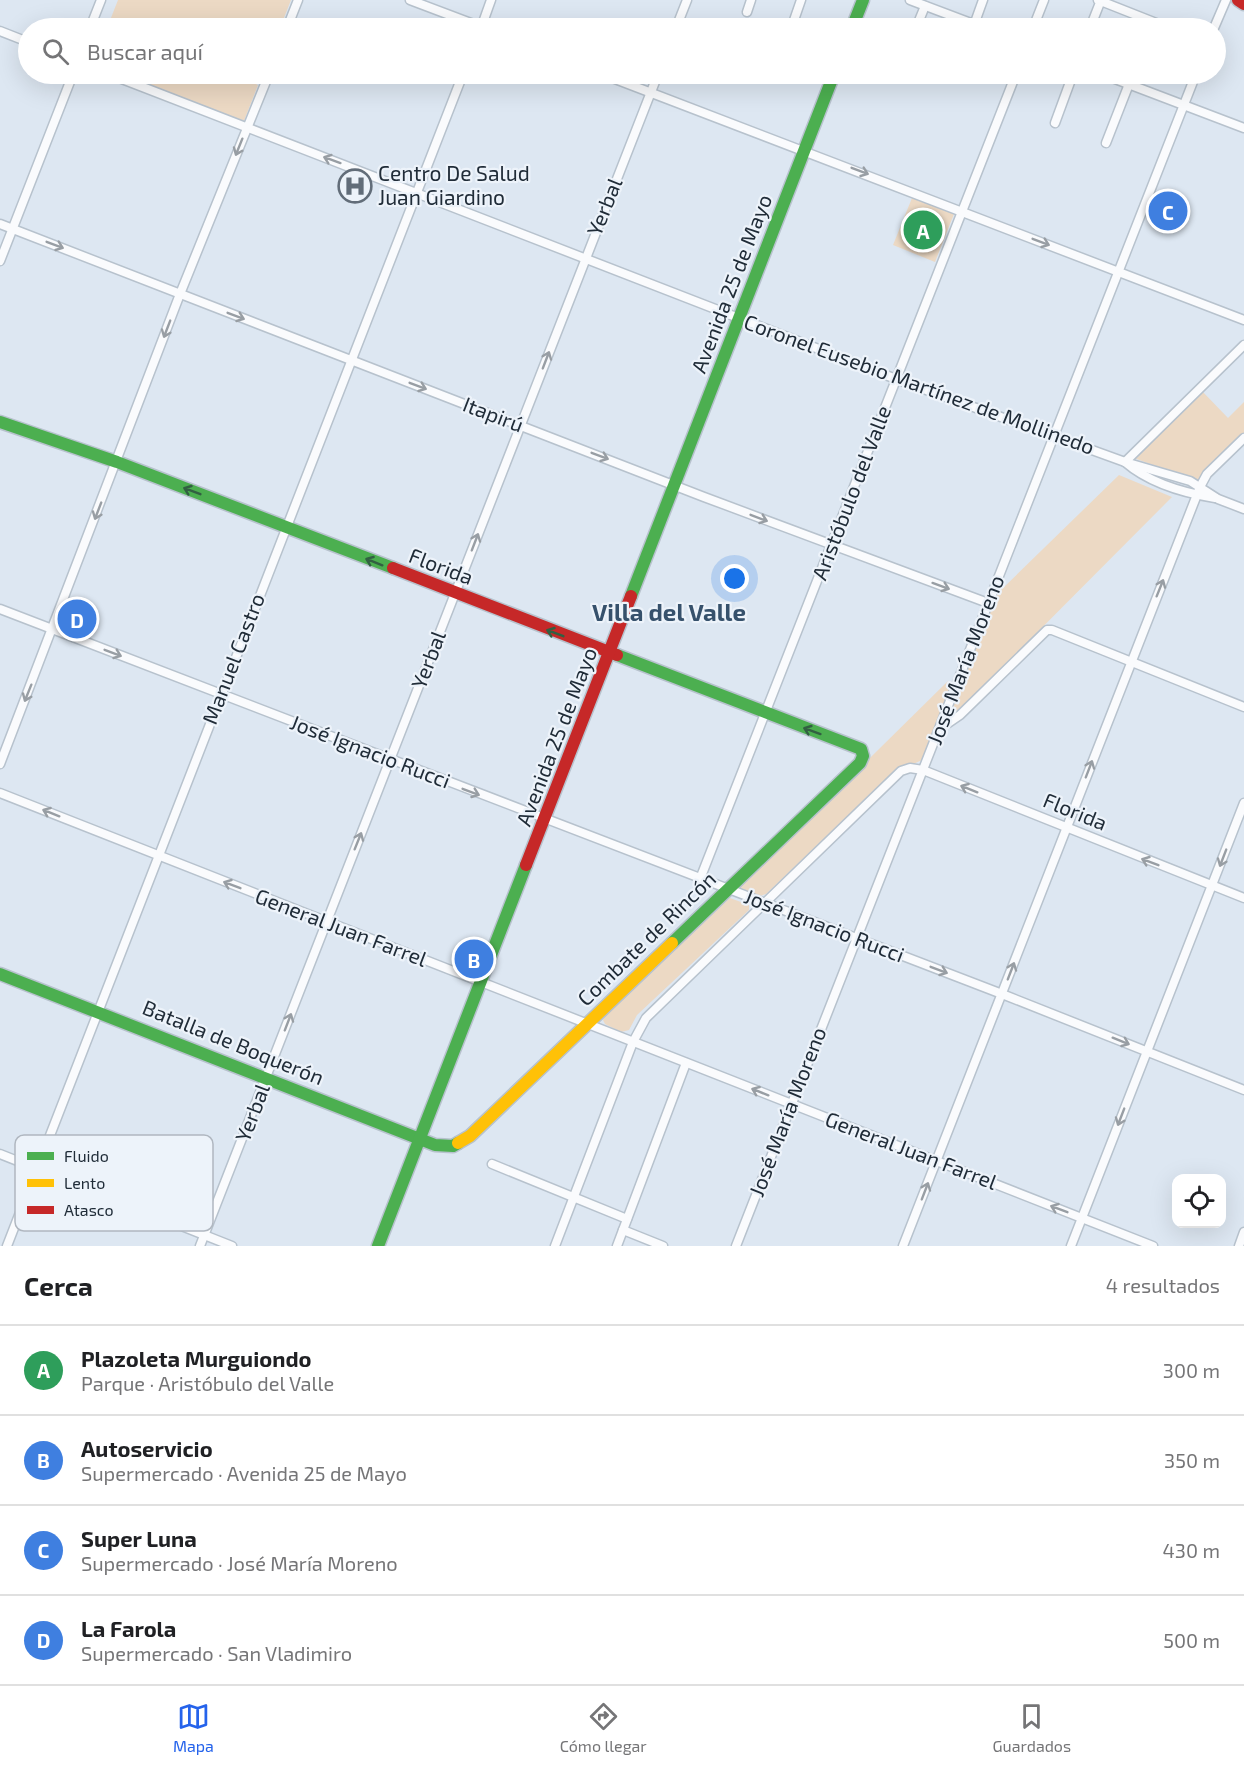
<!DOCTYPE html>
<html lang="es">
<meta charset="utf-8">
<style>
body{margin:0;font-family:"Exo 2",sans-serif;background:#f6f6f6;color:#202124}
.controls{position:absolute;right:18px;bottom:18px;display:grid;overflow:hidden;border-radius:12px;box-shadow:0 6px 24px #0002}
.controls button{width:54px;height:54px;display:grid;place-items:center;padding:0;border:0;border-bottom:2px solid #e0e0e0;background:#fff;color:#202124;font:30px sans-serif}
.you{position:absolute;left:735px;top:579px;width:21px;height:21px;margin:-15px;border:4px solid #fff;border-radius:50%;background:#1a73e8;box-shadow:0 0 0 9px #1a73e833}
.badge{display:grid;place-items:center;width:39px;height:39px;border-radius:50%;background:#2563eb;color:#fff;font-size:20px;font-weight:700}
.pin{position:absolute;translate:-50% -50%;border:3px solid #fff;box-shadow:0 2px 6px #0006}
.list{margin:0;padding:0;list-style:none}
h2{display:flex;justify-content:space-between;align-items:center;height:78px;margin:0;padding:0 24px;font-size:26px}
h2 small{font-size:20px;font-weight:400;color:#757577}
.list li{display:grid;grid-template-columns:39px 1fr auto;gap:18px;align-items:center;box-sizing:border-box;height:90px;padding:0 24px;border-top:2px solid #e0e0e0}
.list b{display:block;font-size:22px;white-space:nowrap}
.list p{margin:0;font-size:20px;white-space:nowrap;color:#757577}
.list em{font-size:20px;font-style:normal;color:#757577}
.icon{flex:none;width:33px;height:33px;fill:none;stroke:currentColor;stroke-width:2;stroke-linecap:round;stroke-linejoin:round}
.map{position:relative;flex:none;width:1244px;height:1246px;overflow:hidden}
.search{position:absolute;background:#fff;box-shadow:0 6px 24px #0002;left:18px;right:18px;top:18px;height:66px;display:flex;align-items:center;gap:15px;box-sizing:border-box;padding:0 21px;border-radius:33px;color:#757577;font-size:22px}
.sheet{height:438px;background:#fff}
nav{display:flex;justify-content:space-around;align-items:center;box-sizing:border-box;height:84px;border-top:2px solid #e0e0e0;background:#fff;font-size:16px;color:#757577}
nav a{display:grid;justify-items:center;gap:3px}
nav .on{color:#2563eb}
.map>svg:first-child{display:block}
.green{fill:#ecd9c4}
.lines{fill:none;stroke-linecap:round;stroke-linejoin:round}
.street-casing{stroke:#b7c2cd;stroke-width:11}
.fast-casing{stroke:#b7c2cd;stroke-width:15}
.slow-casing{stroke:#b7c2cd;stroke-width:15}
.jam-casing{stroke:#b7c2cd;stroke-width:15}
.street{stroke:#fafbfd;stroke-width:8}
.fast{stroke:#4caf50;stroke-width:12}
.slow{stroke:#ffc107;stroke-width:12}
.jam{stroke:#c62828;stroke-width:12}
.oneway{stroke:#989ea4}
.oneway2{stroke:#326042}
.labels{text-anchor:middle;stroke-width:4.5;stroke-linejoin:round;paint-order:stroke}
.poi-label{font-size:21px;fill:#202c38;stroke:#edf3fa;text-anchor:start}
.street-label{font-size:21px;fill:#202c38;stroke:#edf3fa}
.quarter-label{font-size:24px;font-weight:bold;fill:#36516c;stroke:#edf3fa}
.key{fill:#edf3fa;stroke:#b0b7c0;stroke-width:1.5}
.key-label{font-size:16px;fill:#202c38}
</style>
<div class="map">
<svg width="1244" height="1246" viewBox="0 0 1244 1246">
<rect width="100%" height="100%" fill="#dde7f2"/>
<g class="green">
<path d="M118,0h173l-11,28h-173z"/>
<path d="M121,74h113l24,11 -14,36z"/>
<path d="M912,198l42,16 -19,48 -42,-17z"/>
<path d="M1201,390l27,28 16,-16v33l-47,46 -66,-24z"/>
<path d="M1119,475l53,22 -216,217 -5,-2 49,-126 3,2z"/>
<path d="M948,681l5,2 -31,77 -30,14 -126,120 -6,2 -22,-8z"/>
<path d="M730,898l19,7v5l-112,105 -8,15 -8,2 -16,-8 -2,-4 3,-6z"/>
</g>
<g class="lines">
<g class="street-casing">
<g id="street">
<path d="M410,0l74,28"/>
<path d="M910,0l74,28"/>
<path d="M1098,0l71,28"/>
<path d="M747,12l4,-12"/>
<path d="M974,25l9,-25"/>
<path d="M792,26l9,-26"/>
<path d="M90,28l11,-28"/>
<path d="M287,28l11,-28"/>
<path d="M481,28l10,-28"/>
<path d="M676,28l11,-28"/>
<path d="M916,28l9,-22"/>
<path d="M1033,28l11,-28"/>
<path d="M1090,28l11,-28"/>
<path d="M1214,28l12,-28"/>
<path d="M0,31l28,11"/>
<path d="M109,74l787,305 229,83 65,19 28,18 26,10"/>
<path d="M602,74l642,246"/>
<path d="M1102,74l142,54"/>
<path d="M1055,123l18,-49"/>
<path d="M1106,143l23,-59"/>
<path d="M0,224l704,273 284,106"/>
<path d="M0,261l73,-187"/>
<path d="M1125,462l119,-117"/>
<path d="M1125,462c23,20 59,31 90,36"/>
<path d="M0,609l1002,385 242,96"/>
<path d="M941,728l19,-13 87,-85h5l192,77"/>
<path d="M0,764l180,-470 89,-220"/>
<path d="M0,793l1153,453"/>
<path d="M700,879l316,-805"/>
<path d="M0,1154l232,92"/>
<path d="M492,1164l135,55"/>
<path d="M623,1230l40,16"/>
<path d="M7,1246l456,-1172"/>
<path d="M200,1246l458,-1172"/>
<path d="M555,1246l78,-204 13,-24 255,-247 9,-3 13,2 321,128"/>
<path d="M617,1246l69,-183"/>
<path d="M736,1246l460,-1172"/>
<path d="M903,1246l297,-759 7,-13 37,-36"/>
<path d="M1071,1246l173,-443"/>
<path d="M1239,1246l5,-14"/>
</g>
</g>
<g class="fast-casing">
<g id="fast">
<path d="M852,28l11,-28"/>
<path d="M0,422l117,40 276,106"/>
<path d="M631,596l203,-522"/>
<path d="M617,655l244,94 2,7 -3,7 -188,180"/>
<path d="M0,974l435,171 18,1 5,-3"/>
<path d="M378,1246l148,-381"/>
</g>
</g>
<g class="slow-casing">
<path id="slow" d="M458,1143l12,-7 202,-193"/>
</g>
<g class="jam-casing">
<g id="jam">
<path d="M1238,0l6,4"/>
<path d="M393,568l224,87"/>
<path d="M526,865l105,-269"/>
</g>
</g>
<use href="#street" class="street"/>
<use href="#fast" class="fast"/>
<use href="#slow" class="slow"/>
<use href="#jam" class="jam"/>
</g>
<defs><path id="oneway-shaft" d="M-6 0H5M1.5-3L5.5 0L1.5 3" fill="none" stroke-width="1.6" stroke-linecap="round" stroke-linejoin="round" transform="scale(1.5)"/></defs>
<g class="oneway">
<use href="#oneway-shaft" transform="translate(239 147) rotate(112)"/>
<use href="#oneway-shaft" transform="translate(332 160) rotate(-160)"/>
<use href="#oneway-shaft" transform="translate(860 171) rotate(21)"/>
<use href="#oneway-shaft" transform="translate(1041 242) rotate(21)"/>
<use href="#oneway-shaft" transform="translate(55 245) rotate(21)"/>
<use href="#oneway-shaft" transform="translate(236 316) rotate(21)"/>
<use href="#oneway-shaft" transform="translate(167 329) rotate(111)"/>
<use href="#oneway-shaft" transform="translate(546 360) rotate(-69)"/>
<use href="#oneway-shaft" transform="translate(418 386) rotate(21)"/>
<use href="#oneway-shaft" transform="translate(600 456) rotate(21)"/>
<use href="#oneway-shaft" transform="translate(98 511) rotate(111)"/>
<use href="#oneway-shaft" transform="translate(759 518) rotate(21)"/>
<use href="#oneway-shaft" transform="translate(475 542) rotate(-69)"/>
<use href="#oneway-shaft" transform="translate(941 586) rotate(20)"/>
<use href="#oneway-shaft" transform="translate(1160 588) rotate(-68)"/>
<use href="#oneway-shaft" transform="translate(113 653) rotate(21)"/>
<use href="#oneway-shaft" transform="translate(28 693) rotate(112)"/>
<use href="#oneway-shaft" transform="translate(1089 769) rotate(-69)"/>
<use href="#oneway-shaft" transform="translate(969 789) rotate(-158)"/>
<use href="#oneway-shaft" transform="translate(471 792) rotate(21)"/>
<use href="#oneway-shaft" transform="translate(51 813) rotate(-158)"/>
<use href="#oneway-shaft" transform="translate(358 841) rotate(-68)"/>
<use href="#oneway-shaft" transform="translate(1223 858) rotate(111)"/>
<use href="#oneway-shaft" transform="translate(1150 862) rotate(-159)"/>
<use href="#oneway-shaft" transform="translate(232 885) rotate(-159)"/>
<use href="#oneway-shaft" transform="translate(939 970) rotate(21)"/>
<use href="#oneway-shaft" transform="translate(1011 971) rotate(-69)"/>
<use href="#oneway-shaft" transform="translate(288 1022) rotate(-69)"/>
<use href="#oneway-shaft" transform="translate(1121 1041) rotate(22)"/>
<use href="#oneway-shaft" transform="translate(760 1092) rotate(-158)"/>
<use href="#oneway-shaft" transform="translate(1121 1117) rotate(111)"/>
<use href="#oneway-shaft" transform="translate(925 1191) rotate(-69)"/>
<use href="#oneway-shaft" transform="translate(1059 1209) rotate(-159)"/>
</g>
<g class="oneway2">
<use href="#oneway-shaft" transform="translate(192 491) rotate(-159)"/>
<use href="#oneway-shaft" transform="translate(374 562) rotate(-158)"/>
<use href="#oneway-shaft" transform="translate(555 633) rotate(-159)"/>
<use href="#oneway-shaft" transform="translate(812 731) rotate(-160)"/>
</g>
<defs>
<g id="hospital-ring" transform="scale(1.725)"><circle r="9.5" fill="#edf3fa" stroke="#626d79" stroke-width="1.5"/><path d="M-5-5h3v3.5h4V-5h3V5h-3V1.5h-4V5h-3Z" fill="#626d79"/></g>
</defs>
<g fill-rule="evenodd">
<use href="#hospital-ring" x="355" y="186"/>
</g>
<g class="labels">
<g class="poi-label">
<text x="378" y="181">Centro De Salud<tspan x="378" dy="24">Juan Giardino</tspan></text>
</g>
<g class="street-label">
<text transform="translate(605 207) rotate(-68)" y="7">Yerbal</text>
<text transform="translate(732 284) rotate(-69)" y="7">Avenida 25 de Mayo</text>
<text transform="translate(919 385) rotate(20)" y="7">Coronel Eusebio Martínez de Mollinedo</text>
<text transform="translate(493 415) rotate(21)" y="7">Itapirú</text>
<text transform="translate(852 493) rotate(-69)" y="7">Aristóbulo del Valle</text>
<text transform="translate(441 567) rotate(21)" y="7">Florida</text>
<text transform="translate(234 659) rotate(-69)" y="7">Manuel Castro</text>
<text transform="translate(429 660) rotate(-69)" y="7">Yerbal</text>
<text transform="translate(966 660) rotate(-69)" y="7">José María Moreno</text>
<text transform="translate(557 737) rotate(-69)" y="7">Avenida 25 de Mayo</text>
<text transform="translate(370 752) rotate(21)" y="7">José Ignacio Rucci</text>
<text transform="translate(1075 812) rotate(22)" y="7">Florida</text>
<text transform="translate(824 926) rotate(21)" y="7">José Ignacio Rucci</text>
<text transform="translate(341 928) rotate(21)" y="7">General Juan Farrel</text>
<text transform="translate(647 939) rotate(-44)" y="7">Combate de Rincón</text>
<text transform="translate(233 1043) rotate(22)" y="7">Batalla de Boquerón</text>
<text transform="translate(788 1112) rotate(-69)" y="7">José María Moreno</text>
<text transform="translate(253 1113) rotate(-69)" y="7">Yerbal</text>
<text transform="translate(911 1151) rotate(21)" y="7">General Juan Farrel</text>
</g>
<g class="quarter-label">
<text x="669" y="621">Villa del Valle</text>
</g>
</g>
<rect x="15" y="1135" width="198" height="96" rx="9" class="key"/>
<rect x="27" y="1152" width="27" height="8" fill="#4caf50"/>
<rect x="27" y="1179" width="27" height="8" fill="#ffc107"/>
<rect x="27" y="1206" width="27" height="8" fill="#c62828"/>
<g class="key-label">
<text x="64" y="1162">Fluido</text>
<text x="64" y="1189">Lento</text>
<text x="64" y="1216">Atasco</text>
</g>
</svg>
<div class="controls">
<button><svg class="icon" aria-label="locate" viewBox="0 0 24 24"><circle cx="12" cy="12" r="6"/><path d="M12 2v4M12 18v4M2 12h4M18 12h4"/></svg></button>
</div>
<div class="you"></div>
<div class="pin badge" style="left:923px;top:230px;background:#2e9e5b">A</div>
<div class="pin badge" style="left:474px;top:959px;background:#3f7fe0">B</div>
<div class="pin badge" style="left:1168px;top:211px;background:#3f7fe0">C</div>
<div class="pin badge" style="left:77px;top:619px;background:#3f7fe0">D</div>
<div class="search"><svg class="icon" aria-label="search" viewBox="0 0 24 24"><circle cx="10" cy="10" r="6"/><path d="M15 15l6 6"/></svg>Buscar aquí</div>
</div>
<section class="sheet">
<h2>Cerca<small>4 resultados</small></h2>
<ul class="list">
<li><span class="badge" style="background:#2e9e5b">A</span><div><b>Plazoleta Murguiondo</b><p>Parque · Aristóbulo del Valle</p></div><em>300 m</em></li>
<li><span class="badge" style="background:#3f7fe0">B</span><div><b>Autoservicio</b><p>Supermercado · Avenida 25 de Mayo</p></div><em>350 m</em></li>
<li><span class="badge" style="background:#3f7fe0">C</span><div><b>Super Luna</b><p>Supermercado · José María Moreno</p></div><em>430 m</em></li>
<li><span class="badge" style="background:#3f7fe0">D</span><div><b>La Farola</b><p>Supermercado · San Vladimiro</p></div><em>500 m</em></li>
</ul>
</section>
<nav>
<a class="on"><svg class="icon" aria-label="map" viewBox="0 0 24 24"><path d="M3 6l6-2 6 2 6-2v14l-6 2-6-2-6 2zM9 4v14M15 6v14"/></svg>Mapa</a>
<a><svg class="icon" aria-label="directions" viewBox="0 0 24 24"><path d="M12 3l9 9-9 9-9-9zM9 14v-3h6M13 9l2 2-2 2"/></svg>Cómo llegar</a>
<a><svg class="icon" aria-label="saved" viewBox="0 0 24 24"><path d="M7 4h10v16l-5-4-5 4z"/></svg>Guardados</a>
</nav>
